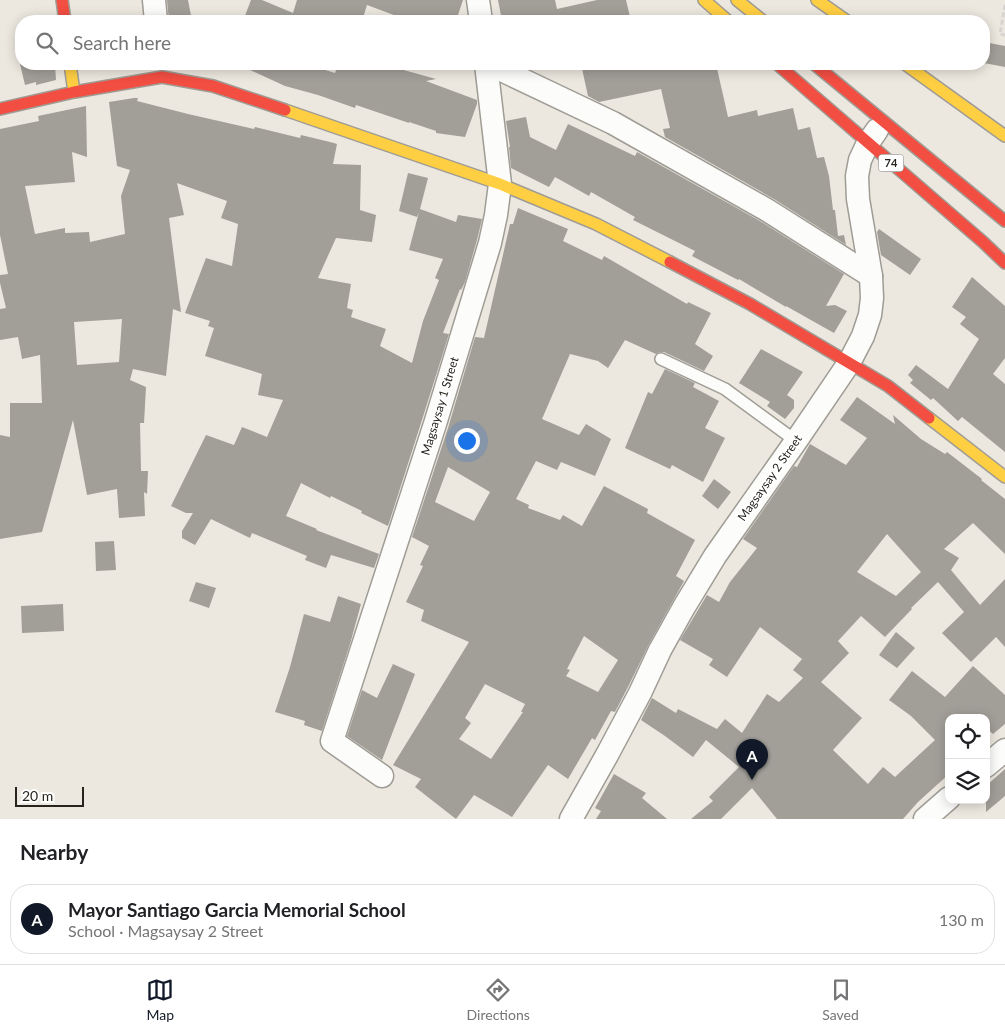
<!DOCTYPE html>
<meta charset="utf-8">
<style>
body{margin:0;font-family:Lato,sans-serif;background:#f2f2f2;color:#202124}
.controls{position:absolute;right:15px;bottom:15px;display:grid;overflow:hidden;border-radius:10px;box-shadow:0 2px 12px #0003}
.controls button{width:45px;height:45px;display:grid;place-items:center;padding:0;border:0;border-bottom:1px solid #e0e0e0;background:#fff;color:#202124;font:25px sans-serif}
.scale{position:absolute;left:15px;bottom:12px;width:69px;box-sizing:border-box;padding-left:5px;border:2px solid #27241e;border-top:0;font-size:14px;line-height:18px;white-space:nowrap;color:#27241e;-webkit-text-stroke:4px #fff;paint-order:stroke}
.you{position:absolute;left:466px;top:440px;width:18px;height:18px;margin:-12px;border:4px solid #fff;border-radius:50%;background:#1a73e8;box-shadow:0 0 0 8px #1a73e833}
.badge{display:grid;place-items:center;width:32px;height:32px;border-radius:50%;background:#111827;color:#fff;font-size:16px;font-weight:700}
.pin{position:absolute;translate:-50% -41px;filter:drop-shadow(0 1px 2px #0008)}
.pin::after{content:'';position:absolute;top:26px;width:18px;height:15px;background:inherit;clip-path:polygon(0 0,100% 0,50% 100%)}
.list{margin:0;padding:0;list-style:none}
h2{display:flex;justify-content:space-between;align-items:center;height:65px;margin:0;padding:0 20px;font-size:21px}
h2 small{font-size:16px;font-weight:400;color:#757577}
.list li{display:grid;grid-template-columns:32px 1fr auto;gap:15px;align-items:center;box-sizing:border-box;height:70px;margin:0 10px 10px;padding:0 10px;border:1px solid #e0e0e0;border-radius:20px}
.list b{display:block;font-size:19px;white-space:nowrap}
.list p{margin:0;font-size:16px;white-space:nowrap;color:#757577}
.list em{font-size:16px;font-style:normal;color:#757577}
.icon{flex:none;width:28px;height:28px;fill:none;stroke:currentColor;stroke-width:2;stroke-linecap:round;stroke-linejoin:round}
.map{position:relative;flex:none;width:1005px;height:819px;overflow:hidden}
.search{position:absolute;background:#fff;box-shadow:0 2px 12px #0003;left:15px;right:15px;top:15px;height:55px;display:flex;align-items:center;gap:12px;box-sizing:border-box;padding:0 18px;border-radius:20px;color:#757577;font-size:19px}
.sheet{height:145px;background:#fff}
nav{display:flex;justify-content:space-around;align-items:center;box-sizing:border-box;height:70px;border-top:1px solid #e0e0e0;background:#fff;font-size:14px;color:#757577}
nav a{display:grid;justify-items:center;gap:2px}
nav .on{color:#111827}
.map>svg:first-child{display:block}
.building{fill:#a29e98;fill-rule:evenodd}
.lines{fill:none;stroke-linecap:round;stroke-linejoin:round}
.lane-casing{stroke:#9f9c95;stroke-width:14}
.street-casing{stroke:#9f9c95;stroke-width:25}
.slow-casing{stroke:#9f9c95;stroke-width:14}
.jam-casing{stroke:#9f9c95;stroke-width:14}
.path{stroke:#d6d4d1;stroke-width:3;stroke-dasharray:5 2.5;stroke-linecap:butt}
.lane{stroke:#fcfcfa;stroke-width:11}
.street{stroke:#fcfcfa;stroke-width:22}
.slow{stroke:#ffcf43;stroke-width:11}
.jam{stroke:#f24e42;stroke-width:11}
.labels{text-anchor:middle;stroke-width:5;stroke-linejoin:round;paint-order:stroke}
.shield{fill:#fff;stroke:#686662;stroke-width:1}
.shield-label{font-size:11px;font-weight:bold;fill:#27241e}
.street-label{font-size:12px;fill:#27241e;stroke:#fff}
</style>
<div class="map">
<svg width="1005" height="819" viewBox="0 0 1005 819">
<rect width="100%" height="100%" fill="#ece8df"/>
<g class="building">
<path d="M167,0h21l4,21h-23z"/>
<path d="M251,0h11l31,13 4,-13h166l-7,21h-46l-43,-16 -5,16h-119z"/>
<path d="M498,0h57l2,9 40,-9h29l5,21h-129z"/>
<path d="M984,42l21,4v21l-21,-4z"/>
<path d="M20,64h35l1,16 -20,5v-3l-11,3z"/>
<path d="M237,64h69l29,9 3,-9h44l54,15 -10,2 51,19v4l-12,33 -29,-4v-2l-27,-9v1l-53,-18 -1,3 -37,-13 -33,-9z"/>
<path d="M581,64h135l12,53 29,-7 1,6 35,-8 5,22 12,-3 7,31 7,-1 5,19 4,34h2l3,26 6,-1 2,10 -72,-46 -109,-62 -2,-8 7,-1 -9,-39 -62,13 -11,-6z"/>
<path d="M134,98h4l-1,3 51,13 66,15 1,-2 45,11 1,-3 33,8 3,1 -4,20 28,1 -1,45 16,5 -4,27 -36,-4 -18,40 33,6 -4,24 6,2 -2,7 35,12 -6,17 32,17 11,-42 16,-41 -4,-2 8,-19 -34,-9 10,-38 -2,5 -18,-6 9,-38 20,5 -8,31 36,13 2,-7 24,4 -5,21 -12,42 -4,8 -1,-1 -17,44 6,1 -27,86 -34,106 -27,-13 1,-2 -31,-15 -1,2 -29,-15 -15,33 31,13 -1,1 63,24 -5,14 -43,-13 -5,13 -21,-8 2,-4 -55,-23 -2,5 -39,-19 -16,26 -13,-7v-7l11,-18h-7l-15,-7 35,-71 28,10 8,-18 25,10 16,-37 -25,-5 4,-21 -57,-18 9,-28 -6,-2 2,-5 -25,-8 21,-55 26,8 6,-42 -17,-6 6,-17 -50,-18 7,32 -15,3 12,94 -8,-3 -7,67 -33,-7 -3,11 16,7 -2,36h-4l1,48h7l-1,23 -3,-2 1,24 -26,2 -2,-29 -30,6 -14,-75 -31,112 -42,7v-104l10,2v-34h32l-2,-48 -18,4 -4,-22 -18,3v-31l6,-1 -6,-25v-8l8,-1 -8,-39v-106l39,-8 -1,-5 48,-10 1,51 -15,-5 3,30 -50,4 10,48 30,-6v5l24,-1 1,10 35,-8 -4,-38 9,-26 -13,-4 -8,-64zM122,319l-3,43 -42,3 -3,-43z"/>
<path d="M526,117l4,20 26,13 12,-26 67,32 2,-4 123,69 84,53 -18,32 9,-1 12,6 -13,22 -48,-27v1l-47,-28 -1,1 -46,-24 3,-5 -62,-31 2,-3 -44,-25 -2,4 -34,-19 -6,10 -38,-19 -2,-21h1l-4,-26z"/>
<path d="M518,208l50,21 -5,12 39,19 2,-4 83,48 1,-2 23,11 -16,31 18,12 -9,15 -40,-19h-4l-4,2 -31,-14 -17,28 -10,-7 -28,-7 -28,65 37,16 7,-11 25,15 -16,37 -34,-14 -4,8 -21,-9 -20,38 13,6 -1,3 32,12 3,-5 19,11 22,-40 44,23 -1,4 48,27 -19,36 8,5 -35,63 -21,43 -13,25 -4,-1 -16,29 -3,-2 -24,41 -20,-14 -36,52 -38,-22 -18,24 -41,-32 6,-8 -28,-14 76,-123 -48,-21 3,-11 -18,-8 17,-36 -3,-1 9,-19 -17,-9 36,-109 27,-91 9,1 26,-114h3zM448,467l42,25 -16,29 -39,-19zM584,636l34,24 -20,32 -32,-16 4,-6 -3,-1zM485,684l40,20 -4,8h2l-32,47 -32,-20 12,-16 -6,-5z"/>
<path d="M879,229l42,30 -11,16 -29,-20 -4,-23z"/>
<path d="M972,277l33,29v52l-12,16 12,10v68l-43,-35 -4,4 -25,-23 -2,2 -21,-17 3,-3 -5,-5 8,-10 32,24 31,-50 -19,-15 6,-7 -14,-10z"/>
<path d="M761,349l42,23 -16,23 7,5v8l-9,11 -18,-13 3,-4 -31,-19z"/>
<path d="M665,369l30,14 -2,4 26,14 -14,27 20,10 -22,44 -31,-17 -2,4 -45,-21 23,-56 4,2z"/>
<path d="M857,397l38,27 -2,-9 28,24 24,15 2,-2 35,27 -1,1 24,19v55l-32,-31 -29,26 15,9 -8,12 29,35 25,-26v68l-9,-10 -25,25 -29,-29 22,-21 -26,-30 -27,26 1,1 -27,28 -24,-21 -23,25 11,12 -28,29 41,36 -29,32 35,34 15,-17 12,10 40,-37 -24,-24 -22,-16 23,-29 33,26 28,-31 32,29v29l-12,10 -7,-6v-10h-37v56l-31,28 -15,17h-126l-25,-31 -31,31h-30l22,-18 -4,-4 30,-30 -33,-27 -13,17 -28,-21 -24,-16 11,-22 24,15 2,-4 39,20 8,-10 17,14 25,-39 12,8 24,-24 -10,-8 9,-11 -42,-32 -33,50 -18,-12 4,-6 -33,-19 27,-45 12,7 11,-20 27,-34 -14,-9 51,-73 3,1 13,-23 36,21 21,-27 -27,-18zM887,534l34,38 -25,24 -39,-24z"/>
<path d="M714,479l17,13 -13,17 -16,-13z"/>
<path d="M114,541l2,29 -20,1 -1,-29z"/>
<path d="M196,582l20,6 -7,20 -20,-7z"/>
<path d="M338,596l23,8 -11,40 -28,87 -18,-6 1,-4 -30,-9 15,-45 14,-53 26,8z"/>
<path d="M63,604l1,27 -42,2 -1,-27z"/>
<path d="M896,632l19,16 -18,20 -18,-13z"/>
<path d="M393,664l22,10 -33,86 -35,-24 15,-46 15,8z"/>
<path d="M1005,769v27l-19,16v-26z"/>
<path d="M614,774l32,19 -4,5 25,21h-71l5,-8 -6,-3z"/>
</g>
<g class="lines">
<g class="lane-casing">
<path id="lane" d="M661,359l64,30 71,52"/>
</g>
<g class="street-casing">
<g id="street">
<path d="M154,0l2,21"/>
<path d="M478,0l3,21"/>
<path d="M489,64l124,59 154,87 104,66"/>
<path d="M986,766l19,-16"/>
<path d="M382,776l-50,-35 103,-317 55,-181 6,-28 4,-31 -14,-120"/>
<path d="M571,819l36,-64 33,-62 20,-43 24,-43 31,-51 81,-115 53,-78 14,-27 7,-21 2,-17 -1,-22 -13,-77 -1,-23 3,-16 8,-17 9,-13"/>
<path d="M925,819l24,-21"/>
</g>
</g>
<g class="slow-casing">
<g id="slow">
<path d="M704,0l24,21"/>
<path d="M737,0l26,21"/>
<path d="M817,0l30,21"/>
<path d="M70,64l4,28"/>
<path d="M905,64l100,72"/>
<path d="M285,110l215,74 96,40 74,38"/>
<path d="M929,418l76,59"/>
</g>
</g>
<g class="jam-casing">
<g id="jam">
<path d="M62,0l3,21"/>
<path d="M777,64l206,178 22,21"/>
<path d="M814,64l191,157"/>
<path d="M0,109l74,-17 88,-15 51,9 72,24"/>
<path d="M670,262l80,42 138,82 41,32"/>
</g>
</g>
<path class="path" d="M1005,5l-5,29 5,1"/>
<use href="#lane" class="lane"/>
<use href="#street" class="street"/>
<use href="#slow" class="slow"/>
<use href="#jam" class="jam"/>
</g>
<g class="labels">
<rect class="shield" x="878.5" y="154.5" width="25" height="17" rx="4"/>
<g class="shield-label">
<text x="891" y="167">74</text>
</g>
<g class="street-label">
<text transform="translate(440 406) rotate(-73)" y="4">Magsaysay 1 Street</text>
<text transform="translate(770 478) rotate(-55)" y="4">Magsaysay 2 Street</text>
</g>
</g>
</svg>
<div class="controls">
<button><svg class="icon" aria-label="locate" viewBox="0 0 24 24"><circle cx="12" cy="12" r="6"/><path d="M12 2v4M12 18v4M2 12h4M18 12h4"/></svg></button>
<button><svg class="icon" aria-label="layers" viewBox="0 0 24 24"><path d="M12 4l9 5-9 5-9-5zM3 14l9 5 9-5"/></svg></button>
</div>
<div class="scale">20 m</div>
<div class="you"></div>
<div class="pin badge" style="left:752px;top:780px">A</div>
<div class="search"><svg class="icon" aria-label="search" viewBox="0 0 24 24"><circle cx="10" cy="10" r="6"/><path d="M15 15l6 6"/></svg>Search here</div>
</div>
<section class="sheet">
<h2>Nearby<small></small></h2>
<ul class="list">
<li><span class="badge">A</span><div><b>Mayor Santiago Garcia Memorial School</b><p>School · Magsaysay 2 Street</p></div><em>130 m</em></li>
</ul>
</section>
<nav>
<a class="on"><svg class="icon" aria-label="map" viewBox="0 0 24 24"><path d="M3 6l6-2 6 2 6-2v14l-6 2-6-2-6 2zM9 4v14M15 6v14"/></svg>Map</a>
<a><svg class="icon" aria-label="directions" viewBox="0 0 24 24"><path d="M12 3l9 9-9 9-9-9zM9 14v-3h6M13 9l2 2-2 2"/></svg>Directions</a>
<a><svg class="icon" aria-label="saved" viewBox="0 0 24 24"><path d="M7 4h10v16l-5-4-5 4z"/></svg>Saved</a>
</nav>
